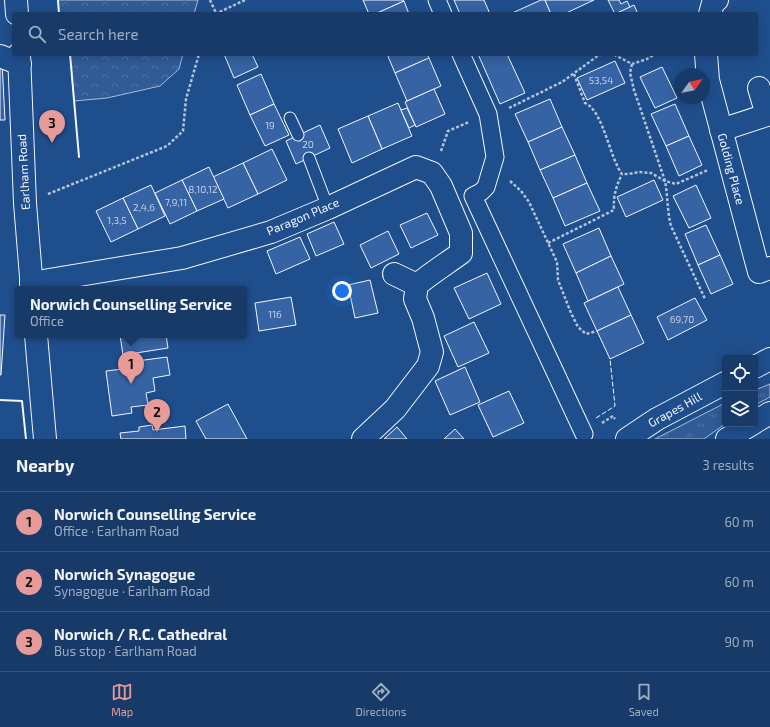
<!DOCTYPE html>
<meta charset="utf-8">
<style>
body{margin:0;font-family:"Exo 2",sans-serif;background:#244571;color:#f1f3f6}
.controls{position:absolute;right:12px;bottom:12px;display:grid;overflow:hidden;border-radius:4px;box-shadow:0 2px 10px #0003}
.controls button{width:36px;height:36px;display:grid;place-items:center;padding:0;border:0;border-bottom:1px solid #36547d;background:#173a69;color:#f1f3f6;font:20px sans-serif}
.compass{position:absolute;left:674px;top:68px;width:36px;height:36px;border-radius:50%;background:#173a69;box-shadow:0 2px 10px #0003;rotate:57deg}
.you{position:absolute;left:342px;top:291px;width:14px;height:14px;margin:-10px;border:3px solid #fff;border-radius:50%;background:#1a73e8;box-shadow:0 0 0 6px #1a73e833}
.badge{display:grid;place-items:center;width:26px;height:26px;border-radius:50%;background:#e69b98;color:#111;font-size:13px;font-weight:700}
.pin{position:absolute;translate:-50% -33px;filter:drop-shadow(0 1px 2px #0008)}
.pin::after{content:'';position:absolute;top:21px;width:14px;height:12px;background:inherit;clip-path:polygon(0 0,100% 0,50% 100%)}
.popup{position:absolute;left:15px;top:286px;width:232px;height:52px;box-sizing:border-box;display:grid;place-content:center;border-radius:4px;background:#173a69;filter:drop-shadow(0 1px 3px #0005);font-size:13px;white-space:nowrap;color:#9eadc0}
.popup b{font-size:15px;color:#f1f3f6}
.popup::after{content:'';position:absolute;left:50%;top:100%;margin-left:-8px;border:8px solid transparent;border-top-color:#173a69}
.list{margin:0;padding:0;list-style:none}
h2{display:flex;justify-content:space-between;align-items:center;height:52px;margin:0;padding:0 16px;font-size:17px}
h2 small{font-size:13px;font-weight:400;color:#9eadc0}
.list li{display:grid;grid-template-columns:26px 1fr auto;gap:12px;align-items:center;box-sizing:border-box;height:60px;padding:0 16px;border-top:1px solid #36547d}
.list b{display:block;font-size:15px;white-space:nowrap}
.list p{margin:0;font-size:13px;white-space:nowrap;color:#9eadc0}
.list em{font-size:13px;font-style:normal;color:#9eadc0}
.icon{flex:none;width:22px;height:22px;fill:none;stroke:currentColor;stroke-width:2;stroke-linecap:round;stroke-linejoin:round}
.map{position:relative;flex:none;width:770px;height:439px;overflow:hidden}
.search{position:absolute;background:#173a69;box-shadow:0 2px 10px #0003;left:12px;right:12px;top:12px;height:44px;display:flex;align-items:center;gap:10px;box-sizing:border-box;padding:0 14px;border-radius:4px;color:#9eadc0;font-size:15px}
.sheet{height:232px;background:#173a69}
nav{display:flex;justify-content:space-around;align-items:center;box-sizing:border-box;height:56px;border-top:1px solid #36547d;background:#173a69;font-size:11px;color:#9eadc0}
nav a{display:grid;justify-items:center;gap:2px}
nav .on{color:#e69b98}
.map>svg:first-child{display:block}
.grass{fill:url(#grass-tufts);stroke:#a8bbd7}
.forest{fill:url(#forest-crowns);stroke:#a8bbd7}
.building{fill:#3563a3;stroke:#f2f6ff}
.lines{fill:none;stroke-linecap:round;stroke-linejoin:round}
.service-casing{stroke:#f2f6ff;stroke-width:13}
.pedestrian-casing{stroke:#f2f6ff;stroke-width:19}
.minor-casing{stroke:#f2f6ff;stroke-width:24}
.secondary-casing{stroke:#f2f6ff;stroke-width:24}
.primary-casing{stroke:#f2f6ff;stroke-width:24}
.path{stroke:#b3c4dc;stroke-width:2.5;stroke-dasharray:3 2;stroke-linecap:butt}
.service{stroke:#1f4e8c;stroke-width:11}
.pedestrian{stroke:#1f4e8c;stroke-width:17}
.minor{stroke:#1f4e8c;stroke-width:22}
.secondary{stroke:#1f4e8c;stroke-width:22}
.primary{stroke:#1f4e8c;stroke-width:22}
.fence{stroke:#f2f6ff;stroke-width:1;stroke-dasharray:5 2;stroke-linecap:butt}
.wall{stroke:#f2f6ff;stroke-width:2}
.labels{text-anchor:middle;stroke-width:3;stroke-linejoin:round;paint-order:stroke}
.number-label{font-size:10px;fill:#c3d1e8}
.street-label{font-size:12px;fill:#f2f6ff;stroke:#1f4e8c}
</style>
<div class="map">
<svg width="770" height="439" viewBox="0 0 770 439">
<defs>
<pattern id="grass-tufts" width="24" height="20" patternUnits="userSpaceOnUse"><rect width="24" height="20" fill="#305b95"/><path d="M3 7l-1-3M5 7V3M7 7l1-3M15 17l-1-3M17 17v-4M19 17l1-3" fill="none" stroke="#4e73a5"/></pattern>
<pattern id="forest-crowns" width="20" height="18" patternUnits="userSpaceOnUse"><rect width="20" height="18" fill="#305b95"/><path d="M2 6a3 3 0 1 1 6 0M12 15a3 3 0 1 1 6 0" fill="none" stroke="#4e73a5"/></pattern>
</defs>
<rect width="100%" height="100%" fill="#1f4e8c"/>
<g class="grass">
<path d="M770,384v13l-15,8v-15z"/>
<path d="M725,403v21l-21,15h-49z"/>
</g>
<g class="forest">
<path d="M58,0h140l-4,14h-135z"/>
<path d="M70,54h113l-4,15 -19,17 -53,12 -33,3z"/>
</g>
<g class="building">
<path d="M363,0h40l1,1 -29,13h-6z"/>
<path d="M454,0h30l6,14h-30z"/>
<path d="M541,0h4l6,14h-41z"/>
<path d="M545,0h49l-30,14h-13z"/>
<path d="M608,0h11l2,4 6,-3 3,6 -15,7z"/>
<path d="M404,1l5,13h-34z"/>
<path d="M634,5l4,9h-23l15,-7z"/>
<path d="M224,54h28l6,13 -24,11z"/>
<path d="M387,54h40l2,4 -34,15z"/>
<path d="M478,54h29l18,39 -25,11z"/>
<path d="M429,58l12,28 -34,15 -12,-28z"/>
<path d="M615,61l10,22 -38,17 -10,-22z"/>
<path d="M0,62h2l3,58h-5z"/>
<path d="M662,67l15,31 -22,10 -15,-31z"/>
<path d="M261,74l13,30 -24,11 -13,-30z"/>
<path d="M434,89l11,25 -29,13 -11,-25z"/>
<path d="M550,99l12,28 -34,15 -13,-28z"/>
<path d="M398,103l14,33 -30,13 -14,-33z"/>
<path d="M274,104l15,31 -24,11 -15,-31z"/>
<path d="M675,104l14,32 -23,10 -15,-32z"/>
<path d="M407,108l8,17 -6,3 -8,-18z"/>
<path d="M368,116l14,33 -30,14 -14,-34z"/>
<path d="M320,125l10,23 -34,16 -10,-23z"/>
<path d="M562,127l13,28 -35,15 -12,-28z"/>
<path d="M689,136l13,29 -23,11 -13,-30z"/>
<path d="M272,149l15,31 -29,14 -15,-31z"/>
<path d="M575,155l12,28 -34,15 -13,-28z"/>
<path d="M243,163l15,31 -30,14 -15,-31z"/>
<path d="M209,167l15,32 -27,12 -15,-31z"/>
<path d="M182,180l15,31 -27,13 -15,-31z"/>
<path d="M654,180l9,20 -37,17 -9,-20z"/>
<path d="M587,183l13,28 -35,15 -12,-28z"/>
<path d="M151,185l14,31 -27,13 -15,-31z"/>
<path d="M696,185l15,33 -22,10 -16,-32z"/>
<path d="M123,198l15,31 -27,13 -15,-31z"/>
<path d="M427,213l11,22 -27,13 -11,-23z"/>
<path d="M334,222l10,22 -28,12 -9,-22z"/>
<path d="M706,225l14,30 -22,10 -13,-31z"/>
<path d="M599,228l12,28 -35,17 -13,-29z"/>
<path d="M388,231l11,23 -28,14 -11,-23z"/>
<path d="M300,237l10,22 -34,15 -9,-23z"/>
<path d="M720,255l13,29 -22,10 -13,-29z"/>
<path d="M611,256l13,28 -36,17 -12,-28z"/>
<path d="M487,273l14,31 -32,15 -15,-31z"/>
<path d="M370,280l8,33 -23,5 -7,-33z"/>
<path d="M618,287l13,28 -34,16 -13,-28z"/>
<path d="M291,297l5,28 -37,6 -4,-28z"/>
<path d="M695,298l12,22 -39,20 -11,-23z"/>
<path d="M0,315h5l-4,60h-1z"/>
<path d="M631,315l13,28 -34,16 -13,-28z"/>
<path d="M474,322l15,31 -31,14 -14,-31z"/>
<path d="M120,335h46l2,13 -45,7z"/>
<path d="M167,357l3,18 -17,3 2,13 -9,2 2,12 -17,2 1,6 -20,3 -6,-45 17,-2 -1,-6z"/>
<path d="M465,367l15,35 -30,13 -15,-34z"/>
<path d="M509,391l15,32 -31,14 -15,-32z"/>
<path d="M228,404l19,35h-41l-10,-18z"/>
<path d="M152,425l1,5 32,-4 1,13h-65l-1,-6 19,-2v-4z"/>
<path d="M397,427l10,12h-23z"/>
<path d="M455,429l9,10h-20z"/>
</g>
<g class="lines">
<g class="service-casing">
<g id="service">
<path d="M290,118l8,17"/>
<path d="M309,158l19,50"/>
</g>
</g>
<g class="pedestrian-casing">
<g id="pedestrian">
<path d="M437,0l6,14"/>
<path d="M461,54l27,60 7,43 -9,30 -5,5 -8,4 111,238"/>
</g>
</g>
<g class="minor-casing">
<g id="minor">
<path d="M710,14l3,-11 4,-3"/>
<path d="M706,54l2,26 51,192 11,-4"/>
<path d="M0,56l20,8"/>
<path d="M759,88l8,27"/>
<path d="M721,130l49,-16"/>
<path d="M394,274l23,11"/>
<path d="M31,283l151,-25 89,-26 57,-24 88,-41 16,6 9,13 20,47v20c-15,11 -30,20 -44,32l-2,14 8,19 9,34 -4,14 -33,43 -32,30"/>
</g>
</g>
<g class="secondary-casing">
<g id="secondary">
<path d="M16,0l1,14"/>
<path d="M19,54l6,149 7,86"/>
<path d="M36,335l9,104"/>
</g>
</g>
<g class="primary-casing">
<g id="primary">
<path d="M755,367l15,-8"/>
<path d="M755,422l15,-9"/>
<path d="M627,439l30,-20 68,-36"/>
<path d="M727,439l25,-15"/>
</g>
</g>
<g class="path">
<path d="M210,0l6,13"/>
<path d="M215,14l30,-14"/>
<path d="M632,64l-2,9 4,17 31,91c3,15 2,30 6,45l34,73"/>
<path d="M574,74l11,29c18,7 25,56 37,71h7l10,-2 12,1 14,8 11,3 32,-14"/>
<path d="M509,108l53,-26 37,-27 14,-1 19,10 15,-5 8,-5"/>
<path d="M441,151l7,-20 21,-9"/>
<path d="M510,181l11,10 8,11 28,60 1,18 13,33 7,14 8,7 11,-3"/>
<path d="M48,194l119,-48 16,-15 3,-32 13,-45"/>
<path d="M548,243l66,-33c-1,-14 2,-23 8,-36"/>
<path d="M602,423l11,-7 2,3"/>
</g>
<use href="#service" class="service"/>
<use href="#pedestrian" class="pedestrian"/>
<use href="#minor" class="minor"/>
<use href="#secondary" class="secondary"/>
<use href="#primary" class="primary"/>
<path class="fence" d="M596,418l19,-12 -5,-47"/>
<g class="wall">
<path d="M58,0l1,14"/>
<path d="M70,54l9,103"/>
<path d="M0,400l22,1 4,38"/>
</g>
</g>
<g class="labels">
<g class="number-label">
<text x="601" y="84">53,54</text>
<text x="270" y="129">19</text>
<text x="308" y="148">20</text>
<text x="203" y="193">8,10,12</text>
<text x="176" y="206">7,9,11</text>
<text x="144" y="211">2,4,6</text>
<text x="117" y="224">1,3,5</text>
<text x="275" y="318">116</text>
<text x="682" y="323">69,70</text>
</g>
<g class="street-label">
<text transform="translate(731 169) rotate(75)" y="4">Golding Place</text>
<text transform="translate(24 172) rotate(-93)" y="4">Earlham Road</text>
<text transform="translate(303 217) rotate(-23)" y="4">Paragon Place</text>
<text transform="translate(675 410) rotate(-29)" y="4">Grapes Hill</text>
</g>
</g>
</svg>
<div class="controls">
<button><svg class="icon" aria-label="locate" viewBox="0 0 24 24"><circle cx="12" cy="12" r="6"/><path d="M12 2v4M12 18v4M2 12h4M18 12h4"/></svg></button>
<button><svg class="icon" aria-label="layers" viewBox="0 0 24 24"><path d="M12 4l9 5-9 5-9-5zM3 14l9 5 9-5"/></svg></button>
</div>
<svg class="compass" viewBox="-18 -18 36 36"><path d="M0-13l5 13h-10z" fill="#e53935"/><path d="M0 13l5-13h-10z" fill="#9eadc0"/></svg>
<div class="you"></div>
<div class="pin badge" style="left:131px;top:384px">1</div>
<div class="popup"><b>Norwich Counselling Service</b>Office</div>
<div class="pin badge" style="left:157px;top:432px">2</div>
<div class="pin badge" style="left:52px;top:143px">3</div>
<div class="search"><svg class="icon" aria-label="search" viewBox="0 0 24 24"><circle cx="10" cy="10" r="6"/><path d="M15 15l6 6"/></svg>Search here</div>
</div>
<section class="sheet">
<h2>Nearby<small>3 results</small></h2>
<ul class="list">
<li><span class="badge">1</span><div><b>Norwich Counselling Service</b><p>Office · Earlham Road</p></div><em>60 m</em></li>
<li><span class="badge">2</span><div><b>Norwich Synagogue</b><p>Synagogue · Earlham Road</p></div><em>60 m</em></li>
<li><span class="badge">3</span><div><b>Norwich / R.C. Cathedral</b><p>Bus stop · Earlham Road</p></div><em>90 m</em></li>
</ul>
</section>
<nav>
<a class="on"><svg class="icon" aria-label="map" viewBox="0 0 24 24"><path d="M3 6l6-2 6 2 6-2v14l-6 2-6-2-6 2zM9 4v14M15 6v14"/></svg>Map</a>
<a><svg class="icon" aria-label="directions" viewBox="0 0 24 24"><path d="M12 3l9 9-9 9-9-9zM9 14v-3h6M13 9l2 2-2 2"/></svg>Directions</a>
<a><svg class="icon" aria-label="saved" viewBox="0 0 24 24"><path d="M7 4h10v16l-5-4-5 4z"/></svg>Saved</a>
</nav>
